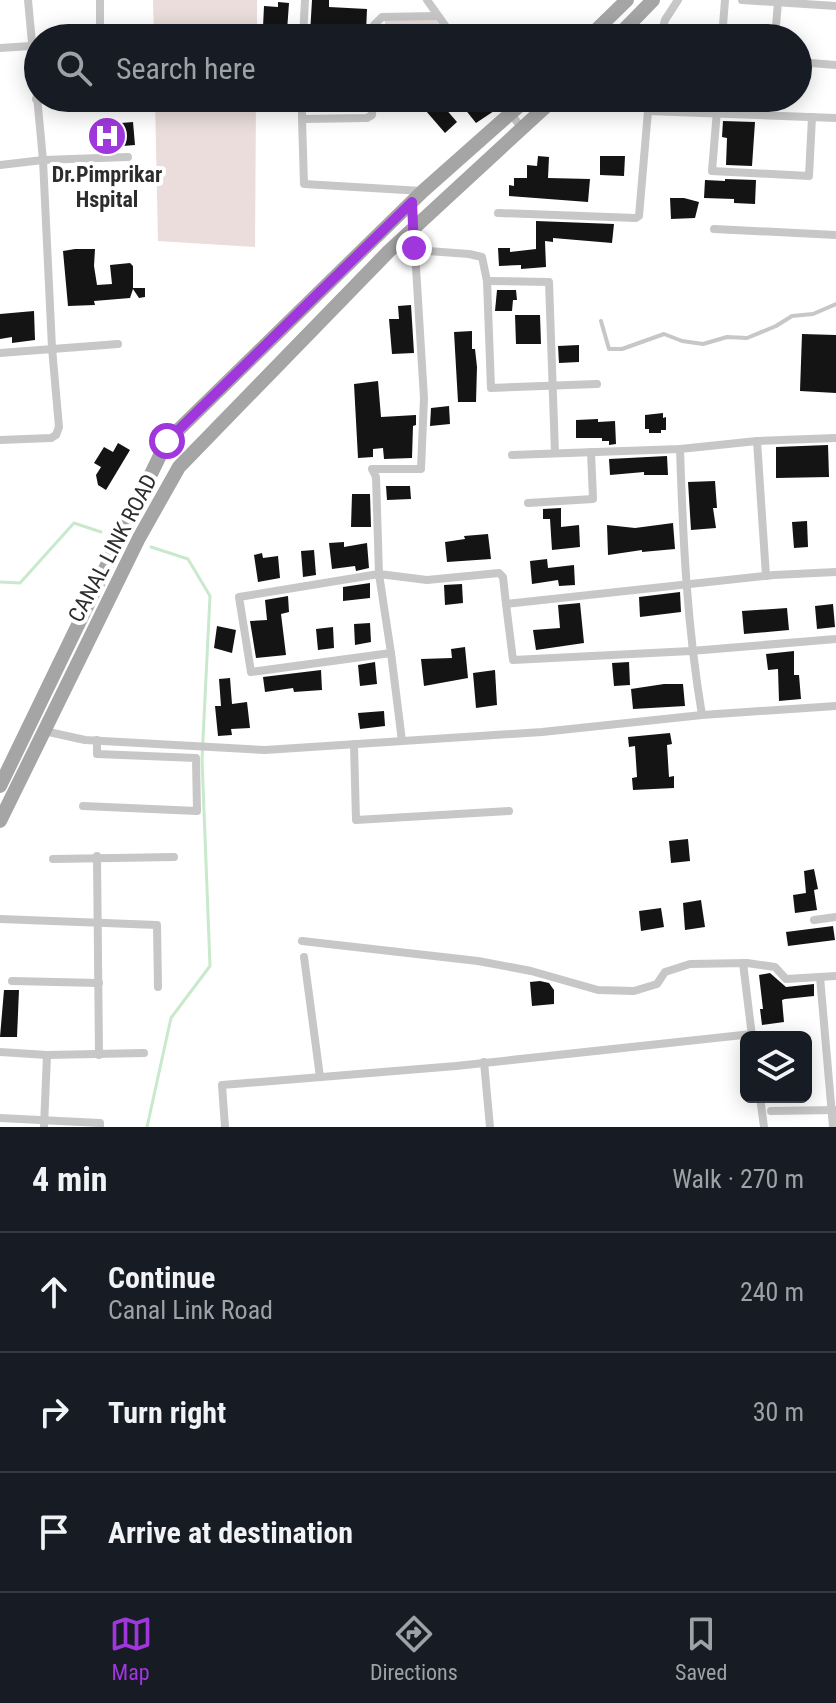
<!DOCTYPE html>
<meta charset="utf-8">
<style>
body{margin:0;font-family:"Roboto Condensed",sans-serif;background:#20242c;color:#f1f3f6}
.controls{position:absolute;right:24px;bottom:24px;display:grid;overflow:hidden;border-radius:12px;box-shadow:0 4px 20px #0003}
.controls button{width:72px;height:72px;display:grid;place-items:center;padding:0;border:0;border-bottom:2px solid #363941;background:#171b24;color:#f1f3f6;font:40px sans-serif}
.stop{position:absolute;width:24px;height:24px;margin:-18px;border:6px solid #a037dc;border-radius:50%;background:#fff}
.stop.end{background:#a037dc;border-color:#fff;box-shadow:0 2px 8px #0008}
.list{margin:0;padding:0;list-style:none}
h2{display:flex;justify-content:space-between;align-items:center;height:104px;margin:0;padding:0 32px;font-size:34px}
h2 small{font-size:26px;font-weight:400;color:#9ea1a6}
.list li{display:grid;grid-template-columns:52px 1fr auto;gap:24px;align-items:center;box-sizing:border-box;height:120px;padding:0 32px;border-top:2px solid #363941}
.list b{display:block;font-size:30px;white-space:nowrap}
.list p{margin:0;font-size:26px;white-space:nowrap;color:#9ea1a6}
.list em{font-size:26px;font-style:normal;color:#9ea1a6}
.icon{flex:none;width:44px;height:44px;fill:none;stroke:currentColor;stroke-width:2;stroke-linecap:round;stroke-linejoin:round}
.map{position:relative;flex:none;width:836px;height:1127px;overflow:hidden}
.search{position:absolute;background:#171b24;box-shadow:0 4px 20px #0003;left:24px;right:24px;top:24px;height:88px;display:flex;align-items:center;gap:20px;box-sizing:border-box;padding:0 28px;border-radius:44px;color:#9ea1a6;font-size:30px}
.sheet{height:464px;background:#171b24}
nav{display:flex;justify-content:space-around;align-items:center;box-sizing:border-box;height:112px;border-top:2px solid #363941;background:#171b24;font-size:22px;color:#9ea1a6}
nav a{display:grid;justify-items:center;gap:4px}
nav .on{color:#a037dc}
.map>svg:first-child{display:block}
.green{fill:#eadddb}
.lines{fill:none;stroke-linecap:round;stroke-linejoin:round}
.stream{stroke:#c8e9cb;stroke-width:3}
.building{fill:#141414}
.lane{stroke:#c7c7c7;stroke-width:4}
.street{stroke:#c7c7c7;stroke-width:8}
.primary{stroke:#a5a5a5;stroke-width:14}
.route{stroke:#a037dc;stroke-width:10}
.labels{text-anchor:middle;stroke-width:8;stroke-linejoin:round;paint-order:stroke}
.poi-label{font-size:22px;font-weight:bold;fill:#2d2d2d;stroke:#fff}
.street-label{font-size:22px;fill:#2d2d2d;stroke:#fff}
</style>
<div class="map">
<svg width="836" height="1127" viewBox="0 0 836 1127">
<rect width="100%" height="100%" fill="#fff"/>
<g class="green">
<path d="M153,0h104v38h-103z"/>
<path d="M435,18l12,20h-62v-17z"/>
<path d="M155,98h101l-1,149 -97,-6z"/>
</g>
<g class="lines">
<g class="stream">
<path d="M0,582l20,1 54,-60 27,9"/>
<path d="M147,1127l24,-109 39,-52 -8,-207 8,-163 -22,-37 -37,-12"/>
</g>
</g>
<g class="building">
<path d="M312,0h17v7l38,2 -1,23h-6l-1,5 -49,-3z"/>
<path d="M278,2l11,1 -2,28h-10v-4h-14l1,-21 14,1z"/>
<rect x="518" y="26" width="34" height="12"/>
<path d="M456,98h32l9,11 -21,14z"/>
<path d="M438,100l19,22 -12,11 -19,-22z"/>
<path d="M723,121l32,1 -3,44 -26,-1 1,-27 -5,-1z"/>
<path d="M133,122l2,23 -36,3 -2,-23z"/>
<path d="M538,156l11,1 -1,21 42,1 -2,23 -79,-6v-11l5,1v-8h13v-13l10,1z"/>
<path d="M600,156h25l-1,20 -24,-1z"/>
<path d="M725,179l31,1 -1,24 -21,-1v-4l-30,-1 1,-18 20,1z"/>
<path d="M670,198h14l15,4 -4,16 -24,1z"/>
<path d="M536,221l78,3 -2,19 -59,-5v4l-8,-1 1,26 -25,2v-4l-22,1 -1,-18h12v4l26,-3z"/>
<path d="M75,249h20l-1,17 3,19 15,-1 -2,-19 20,-2 3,3v22h12v9l-6,1 -6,-9 -3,9 -36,3 1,4 -27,1 -5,-55z"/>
<path d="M497,290h19l1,10h-4l-1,11h-17z"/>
<path d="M411,305l3,48 -22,1 -3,-35h10l-1,-13z"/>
<path d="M34,311l1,29 -23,3v-6l-12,2v-25z"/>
<path d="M515,315h25l1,29h-25z"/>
<path d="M472,331v18h3l2,18 -1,35h-18l-4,-70z"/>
<path d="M802,334l34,1v58l-36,-2z"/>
<path d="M579,345v17l-20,1 -1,-17z"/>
<path d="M378,381l3,36 35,-2v10l-3,1 -1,32 -28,1 -1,-11 -10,1v8l-15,1 -4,-74z"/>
<path d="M449,406l1,18 -20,2 1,-18z"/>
<path d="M663,413v5l3,-1v13h-5v3h-12v-4h-4v-14z"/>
<path d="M598,419v3l17,-1 1,23 -7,1v-4h-7v-3h-26v-18z"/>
<path d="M118,443l12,7 -24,40 -8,-5 -2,-10 5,-8 -7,-4 10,-16 9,5z"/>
<path d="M828,445l1,32 -53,1v-31z"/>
<path d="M667,456l1,19h-24v-3l-34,3 -1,-16z"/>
<path d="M715,481l2,27h-4l3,20 -25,2 -3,-48z"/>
<path d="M386,486h24l1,13 -24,1z"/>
<path d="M352,494h18l1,33h-20z"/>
<path d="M561,508v19l18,-2 1,22 -28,3 -2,-31h-7v-10z"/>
<path d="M807,521l1,26 -14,1 -2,-26z"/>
<path d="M673,523l2,26 -33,3v-2l-34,5 -1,-30 28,3z"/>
<path d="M488,534l3,25 -44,3 -2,-20 20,-3 -1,-3z"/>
<path d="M344,542v5l23,-4 2,25 -13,3 -1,-5 -23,3 -3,-26z"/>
<path d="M314,550l2,25 -13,2 -2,-26z"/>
<path d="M262,553l1,5 15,-2 2,22 -22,4 -4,-27z"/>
<path d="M547,559l1,9 26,-3 1,20 -16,1 -1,-6 -26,4 -2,-23z"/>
<path d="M370,583v15l-27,3v-14z"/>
<path d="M462,584l1,19 -18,2 -1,-20z"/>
<path d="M680,592l1,20 -41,5 -1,-20z"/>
<path d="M288,596l1,16 -8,2 5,41 -30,3 -6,-37 17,-1 -2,-20z"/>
<path d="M580,603l4,40 -48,7 -3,-20 27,-2 -2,-23z"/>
<path d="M833,604l2,23 -18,2 -2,-23z"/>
<path d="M787,608l2,22 -45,4 -2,-23z"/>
<path d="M370,623l1,19 -16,3 -1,-21z"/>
<path d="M217,626l19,4 -4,23 -18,-5z"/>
<path d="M333,627l1,21 -16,2 -2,-21z"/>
<path d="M465,647l3,31 -44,8 -3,-27 31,-1 -1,-9z"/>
<path d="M794,651v24h5l2,24 -22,2 -1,-32 -10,1 -2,-16z"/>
<path d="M375,662l2,22 -17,2 -2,-21z"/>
<path d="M629,662l1,23 -16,1 -2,-23z"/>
<path d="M321,670l1,20 -28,2 -1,-4 -28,4 -2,-15z"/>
<path d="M495,670l2,35 -21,3 -3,-35z"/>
<path d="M230,678l2,26 15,-2 3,26 -19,1 1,6 -14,1 -3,-30h6l-2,-27z"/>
<path d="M664,684h19l2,22 -52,3 -2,-20z"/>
<path d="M384,711l1,15 -25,3 -2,-16z"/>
<path d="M670,733l2,11 -5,1 2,32 5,-1v12l-41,2 -1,-12 5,-1 -2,-31 -6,1 -1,-10z"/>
<path d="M688,839l2,22 -19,2 -2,-22z"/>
<path d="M814,869l4,20 -4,1 3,20 -22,3 -2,-18 13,-2 -2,-22z"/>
<path d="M701,900l4,27 -20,3 -2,-27z"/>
<path d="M661,908l3,19 -23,4 -2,-20z"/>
<path d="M833,926l2,14 -47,6 -2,-14z"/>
<path d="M770,973l16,14 28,-3v12l-29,3 -3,1 2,22 -22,3 -2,-16h3l-4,-34z"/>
<path d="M540,981l9,2 5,7v14l-22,2 -2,-24z"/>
<path d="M4,990h15l-2,47h-17z"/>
</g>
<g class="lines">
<path class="lane" d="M601,321l8,28h13l42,-15 18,7 21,3 24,-7 20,1 29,-12 16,-10 21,-2 23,-10"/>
<g class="street">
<path d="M427,0l27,38"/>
<path d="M742,0l94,6"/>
<path d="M100,38v-38"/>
<path d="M303,38l2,-38"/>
<path d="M374,38v-13l8,-8 55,-1"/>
<path d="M660,38l5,-18 13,-20"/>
<path d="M722,38l3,-38"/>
<path d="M775,38l3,-36"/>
<path d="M0,48l31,-2"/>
<path d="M798,62l38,3"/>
<path d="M302,98v21l65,-1 5,-3 1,-17"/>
<path d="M500,98l22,31"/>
<path d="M649,98l-1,13 188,7"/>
<path d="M718,98l-6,73 97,5 3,-59"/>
<path d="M36,99l24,-1"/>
<path d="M302,119l2,65 118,7"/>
<path d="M0,165l43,-5 85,-3"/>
<path d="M412,202l12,196 -3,71h-49l4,8 3,97 12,79 -140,19 -12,-75 140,-23 48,6 72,-7 4,4 3,27 268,-29 62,-3"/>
<path d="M498,213l138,5 3,-2 9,-105"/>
<path d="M714,229l122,6"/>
<path d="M414,250l55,4 13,3 5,24 4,107 106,-4"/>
<path d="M487,281l62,1 6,171"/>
<path d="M0,353l118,-9"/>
<path d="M0,440l51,-2 5,-3 3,-8 -7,-79 -9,-188 -15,-160"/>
<path d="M757,441l79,-3"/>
<path d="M680,449c3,91 7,177 22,266"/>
<path d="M512,455l168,-6 77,-8 9,135"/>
<path d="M528,503l65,-4 -2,-47"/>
<path d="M506,604l7,56 178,-9 145,-12"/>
<path d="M391,653l11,88"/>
<path d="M44,731l41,9 180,10 277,-18 160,-17 134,-9"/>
<path d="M354,744l2,76 153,-9"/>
<path d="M83,806l114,5 -1,-53 -99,-4v-14"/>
<path d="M97,856l2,199"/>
<path d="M53,859l121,-2"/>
<path d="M0,919l157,6 1,62"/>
<path d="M814,920l22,-3"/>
<path d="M302,941l176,20 53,10 67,19 36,1 23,-7 8,-12 25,-8 57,-1 28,4 11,12 50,-3"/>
<path d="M304,957l16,120"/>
<path d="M743,963l9,73"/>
<path d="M820,977l13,150"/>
<path d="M12,981l87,2"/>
<path d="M0,1052l47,3 -3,72"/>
<path d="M47,1055l97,-2"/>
<path d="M484,1062l6,65"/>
<path d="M760,1097l4,30"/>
<path d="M771,1111l64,-1"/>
<path d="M0,1118l100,5v4"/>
<path d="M225,1127l-3,-42 234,-19 296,-32"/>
</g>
<g class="primary">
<path d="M588,38l39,-38"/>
<path d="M616,38l37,-38"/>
<path d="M0,786l167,-345 256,-250 105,-93"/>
<path d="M0,821l139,-283 40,-71 209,-215 167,-154"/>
</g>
</g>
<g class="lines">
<path class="route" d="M167,441l245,-239 2,46"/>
</g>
<defs>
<g id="hospital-disc" transform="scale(2)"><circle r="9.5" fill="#a037dc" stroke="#fff"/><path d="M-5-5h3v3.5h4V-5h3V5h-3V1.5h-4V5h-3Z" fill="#fff"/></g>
</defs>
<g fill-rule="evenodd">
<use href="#hospital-disc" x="107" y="136"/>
</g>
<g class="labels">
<g class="poi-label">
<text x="107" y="182">Dr.Pimprikar<tspan x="107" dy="25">Hspital</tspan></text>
</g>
<g class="street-label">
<text transform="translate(112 548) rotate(-62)" y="8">CANAL LINK ROAD</text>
</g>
</g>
</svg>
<div class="controls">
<button><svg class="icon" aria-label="layers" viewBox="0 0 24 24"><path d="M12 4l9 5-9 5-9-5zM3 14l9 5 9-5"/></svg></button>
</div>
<div class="stop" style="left:167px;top:441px"></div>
<div class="stop end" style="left:414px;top:248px"></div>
<div class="search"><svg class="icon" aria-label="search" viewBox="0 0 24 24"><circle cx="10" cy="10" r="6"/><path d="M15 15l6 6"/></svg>Search here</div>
</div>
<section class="sheet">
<h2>4 min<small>Walk · 270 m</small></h2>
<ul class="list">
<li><svg class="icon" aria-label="ahead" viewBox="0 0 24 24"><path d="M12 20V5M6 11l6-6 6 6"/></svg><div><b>Continue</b><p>Canal Link Road</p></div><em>240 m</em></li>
<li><svg class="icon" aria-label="right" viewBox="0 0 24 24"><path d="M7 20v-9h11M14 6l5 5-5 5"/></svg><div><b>Turn right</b></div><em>30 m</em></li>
<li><svg class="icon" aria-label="arrive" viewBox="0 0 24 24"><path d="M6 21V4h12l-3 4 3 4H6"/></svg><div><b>Arrive at destination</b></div></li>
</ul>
</section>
<nav>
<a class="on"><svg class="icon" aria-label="map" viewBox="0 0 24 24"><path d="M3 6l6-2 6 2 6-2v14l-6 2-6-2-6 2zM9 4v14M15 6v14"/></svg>Map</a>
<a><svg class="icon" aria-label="directions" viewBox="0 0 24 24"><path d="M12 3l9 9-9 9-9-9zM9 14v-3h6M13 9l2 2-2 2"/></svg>Directions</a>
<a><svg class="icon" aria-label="saved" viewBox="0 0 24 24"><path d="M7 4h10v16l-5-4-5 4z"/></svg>Saved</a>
</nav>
